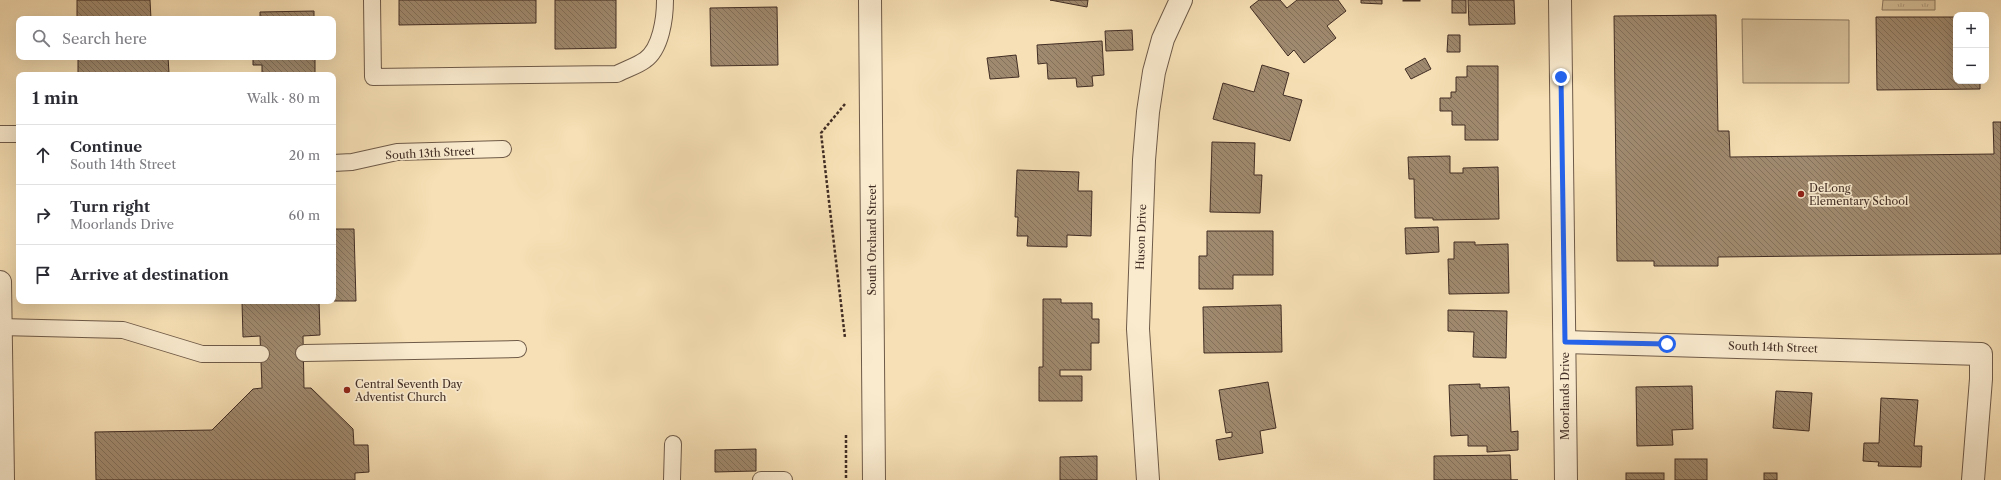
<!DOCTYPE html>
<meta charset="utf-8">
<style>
body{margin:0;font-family:"Libre Caslon Text",serif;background:#f7f7f7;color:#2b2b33}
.controls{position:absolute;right:12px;top:12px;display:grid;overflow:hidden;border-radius:8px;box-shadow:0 4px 16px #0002}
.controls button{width:36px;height:36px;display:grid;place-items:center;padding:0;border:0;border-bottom:1px solid #e1e1e2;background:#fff;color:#2b2b33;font:20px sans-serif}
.stop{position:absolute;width:12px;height:12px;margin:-9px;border:3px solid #2563eb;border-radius:50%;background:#fff}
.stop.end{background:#2563eb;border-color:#fff;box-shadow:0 1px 4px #0008}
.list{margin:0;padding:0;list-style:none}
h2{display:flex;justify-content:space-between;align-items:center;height:52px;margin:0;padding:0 16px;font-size:17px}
h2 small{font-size:13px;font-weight:400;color:#7c7c81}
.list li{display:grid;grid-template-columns:26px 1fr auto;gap:12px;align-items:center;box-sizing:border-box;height:60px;padding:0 16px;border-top:1px solid #e1e1e2}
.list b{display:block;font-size:15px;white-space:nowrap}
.list p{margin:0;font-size:13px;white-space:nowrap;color:#7c7c81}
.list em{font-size:13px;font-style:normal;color:#7c7c81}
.icon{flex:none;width:22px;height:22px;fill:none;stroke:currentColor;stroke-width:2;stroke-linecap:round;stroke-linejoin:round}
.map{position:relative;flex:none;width:2001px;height:480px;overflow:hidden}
.search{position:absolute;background:#fff;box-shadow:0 4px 16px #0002;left:16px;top:16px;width:320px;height:44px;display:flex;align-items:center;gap:10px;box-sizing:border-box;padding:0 14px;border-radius:8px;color:#7c7c81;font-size:15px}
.panel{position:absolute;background:#fff;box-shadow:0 4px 16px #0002;left:16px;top:72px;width:320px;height:232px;border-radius:8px}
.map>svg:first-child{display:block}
.green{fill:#d8c29c;stroke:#8c7860}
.park{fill:url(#park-tufts);stroke:#8c7860}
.building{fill:url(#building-back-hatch);stroke:#412d24}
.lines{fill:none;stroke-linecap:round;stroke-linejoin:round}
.service-casing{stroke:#6e5a48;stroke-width:18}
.minor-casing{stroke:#6e5a48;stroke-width:24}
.tertiary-casing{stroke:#6e5a48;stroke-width:24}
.path{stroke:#412d24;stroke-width:2.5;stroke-dasharray:3 2;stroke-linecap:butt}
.service{stroke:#faebcf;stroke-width:16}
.minor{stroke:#faebcf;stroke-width:22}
.tertiary{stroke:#faebcf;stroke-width:22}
.route{stroke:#2563eb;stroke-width:5}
.poi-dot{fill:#8f2418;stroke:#faebcf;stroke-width:1.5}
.labels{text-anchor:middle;stroke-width:3.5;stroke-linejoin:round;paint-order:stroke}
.street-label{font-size:11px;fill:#412d24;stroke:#faebcf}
.poi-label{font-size:11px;fill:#412d24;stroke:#faebcf;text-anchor:start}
</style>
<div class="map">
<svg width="2001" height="480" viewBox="0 0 2001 480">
<defs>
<pattern id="park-tufts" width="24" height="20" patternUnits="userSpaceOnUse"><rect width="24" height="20" fill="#d8c29c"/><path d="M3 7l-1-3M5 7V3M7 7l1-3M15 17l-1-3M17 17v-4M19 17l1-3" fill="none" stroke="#b19e7f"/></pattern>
<pattern id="building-back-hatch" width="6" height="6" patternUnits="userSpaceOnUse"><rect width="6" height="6" fill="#a08a6f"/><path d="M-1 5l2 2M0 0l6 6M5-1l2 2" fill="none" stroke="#84715b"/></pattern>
</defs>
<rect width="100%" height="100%" fill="#f7e0b5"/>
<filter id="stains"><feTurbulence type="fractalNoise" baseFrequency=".005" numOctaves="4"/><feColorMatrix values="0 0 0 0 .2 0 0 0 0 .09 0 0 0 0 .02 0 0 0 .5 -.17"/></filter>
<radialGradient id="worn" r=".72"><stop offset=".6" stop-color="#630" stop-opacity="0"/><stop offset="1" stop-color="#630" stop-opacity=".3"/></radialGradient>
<path class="green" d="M1742,19l107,1v63h-106z"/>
<path class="park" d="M1883,0h52v10h-53z"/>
<g class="building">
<path d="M77,0h73l1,19h-74z"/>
<path d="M399,0h137v23l-137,2z"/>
<path d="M555,0h61v48l-61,1z"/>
<path d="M1050,0h38l-1,7z"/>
<path d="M1259,0h21l7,8 10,-8h41l8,11 -19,15 9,12 -32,25 -10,-13 -6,6 -38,-49z"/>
<path d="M1361,0h21v4l-21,-1z"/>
<rect x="1403" y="0" width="17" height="1"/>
<rect x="1452" y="0" width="14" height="13"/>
<path d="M1468,0h46l1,24 -46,1z"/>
<path d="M777,7l1,58 -67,1 -1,-58z"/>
<path d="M314,11v8h-54v-7z"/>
<path d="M1716,15l2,116h11l1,26 264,-3 -1,-32h8v132l-283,3v9h-64v-5h-37l-3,-245z"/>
<path d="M1876,17h80v64h24v8l-103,1z"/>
<path d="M1132,30l1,20 -27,1 -1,-20z"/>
<path d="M1448,35h12v17h-13z"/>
<path d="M1102,41l2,34 -12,1 1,10 -16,1 -1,-9 -28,1 -1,-16 -9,1 -1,-19z"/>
<path d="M1016,55l3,22 -29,2 -3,-21z"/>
<path d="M78,57h90l1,16h-20v2h-71z"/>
<path d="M253,57h62v18h-53v-10h-9z"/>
<path d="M1425,58l6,11 -20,10 -6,-10z"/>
<path d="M1262,65l27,8 -6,22 19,5 -12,41 -77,-22 10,-36 31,9z"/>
<path d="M1467,66h31v74h-33v-15h-13v-14h-12v-13h11v-6h5v-15h11z"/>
<path d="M1212,142l43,1 -1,32h8l-2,38 -50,-1z"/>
<path d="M1450,156v17h13v-5l35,-1 1,52 -66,1v-2h-18l-1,-39h-5l-1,-22z"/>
<path d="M1017,170l62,2 -1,19h14l-1,45 -24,-1v12l-40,-1 1,-10h-11l1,-19h-3z"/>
<path d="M1438,227l1,25 -33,2 -1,-26z"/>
<path d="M333,229h21l2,72h-23z"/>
<path d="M1207,231h66v44h-40v14h-34v-33h8z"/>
<path d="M1454,242h21v3l33,-1 1,49 -60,1 -1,-35h6z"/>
<path d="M1043,299h18v4h31v16h7v24h-8v27h-31v6h22v25h-43v-34h4z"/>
<path d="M229,301h103h-13l1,34 -17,1 1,52h7l42,41 1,16h14l1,27 -14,1v7h-259l-1,-48 117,-2 41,-41 9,-1 -2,-52 -17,1 -1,-35z"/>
<path d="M1281,305l1,47 -78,1 -1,-46z"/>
<path d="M1448,310l59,1 -1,47 -33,-1 1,-25 -26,-1z"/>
<path d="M1268,382l8,46 -16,3 3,22 -44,7 -3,-20 16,-3v-5l-6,1 -7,-43z"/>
<path d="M1480,384v4l29,-1 2,45 7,-1v19l-31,2v-6h-19v-11l-17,1 -2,-51z"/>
<path d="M1692,386l1,43 -21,1 1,15 -36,1 -1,-59z"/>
<path d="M1776,391l36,2 -3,38 -36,-3z"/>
<path d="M1881,398l37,2 -4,46h8l-1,21 -43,-1 1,-4 -16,-1 1,-18h15z"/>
<path d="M756,449v22l-41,1v-22z"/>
<path d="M1510,455l1,25h7h-84v-24z"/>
<path d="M1097,456v24h-37v-23z"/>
<rect x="1675" y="459" width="32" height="21"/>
<rect x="1626" y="473" width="38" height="7"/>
<rect x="1764" y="473" width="13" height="7"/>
</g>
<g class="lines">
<g class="service-casing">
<g id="service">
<path d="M372,0l1,77 244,-3c9,-5 20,-8 28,-14 16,-11 20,-42 20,-60"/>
<path d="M0,134h19"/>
<path d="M333,163l19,-1 45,-10 106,-3"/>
<path d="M0,327l123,3 79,24h59"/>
<path d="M304,353l214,-4"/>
<path d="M672,480l1,-36"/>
<path d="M761,480h23"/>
</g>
</g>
<g class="minor-casing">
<g id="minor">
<path d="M1560,0l6,480"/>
<path d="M0,282l3,198"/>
<path d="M1565,342l416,12v25l-8,101"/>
<path d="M1148,480l-10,-151 6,-169 4,-48 6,-40 9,-33 18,-39"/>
</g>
</g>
<g class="tertiary-casing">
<path id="tertiary" d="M870,0l4,480"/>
</g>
<g class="path">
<path d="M845,104l-24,29 24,205"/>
<path d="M846,435v45"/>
</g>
<use href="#service" class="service"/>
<use href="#minor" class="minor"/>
<use href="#tertiary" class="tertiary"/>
</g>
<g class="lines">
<path class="route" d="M1561,77l4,265 102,2"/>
</g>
<g class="poi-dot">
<circle cx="1801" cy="194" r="4"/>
<circle cx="347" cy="390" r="4"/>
</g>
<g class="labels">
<g class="street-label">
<text transform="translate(430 153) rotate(-3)" y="4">South 13th Street</text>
<text transform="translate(1141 237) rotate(-88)" y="4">Huson Drive</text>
<text transform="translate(872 240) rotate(-90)" y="4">South Orchard Street</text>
<text transform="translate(1773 347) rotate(2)" y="4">South 14th Street</text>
<text transform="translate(1565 396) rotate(-90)" y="4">Moorlands Drive</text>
</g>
<g class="poi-label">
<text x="1809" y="192">DeLong<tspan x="1809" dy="13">Elementary School</tspan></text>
<text x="355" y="388">Central Seventh Day<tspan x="355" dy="13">Adventist Church</tspan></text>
</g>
</g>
<rect width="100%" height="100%" filter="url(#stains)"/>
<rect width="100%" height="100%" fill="url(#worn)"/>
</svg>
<div class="controls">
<button>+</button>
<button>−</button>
</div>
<div class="stop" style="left:1667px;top:344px"></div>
<div class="stop end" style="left:1561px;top:77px"></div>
<div class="search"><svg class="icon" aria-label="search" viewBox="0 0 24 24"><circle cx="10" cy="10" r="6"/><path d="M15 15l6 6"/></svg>Search here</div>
<section class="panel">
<h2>1 min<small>Walk · 80 m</small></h2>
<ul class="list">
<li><svg class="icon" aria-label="ahead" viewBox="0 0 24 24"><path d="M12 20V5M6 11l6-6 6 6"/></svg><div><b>Continue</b><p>South 14th Street</p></div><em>20 m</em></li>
<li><svg class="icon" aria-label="right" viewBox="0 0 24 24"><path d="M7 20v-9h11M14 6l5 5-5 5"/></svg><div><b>Turn right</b><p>Moorlands Drive</p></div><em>60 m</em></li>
<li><svg class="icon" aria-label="arrive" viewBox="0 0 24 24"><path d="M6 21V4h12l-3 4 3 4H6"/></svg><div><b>Arrive at destination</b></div></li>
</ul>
</section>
</div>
